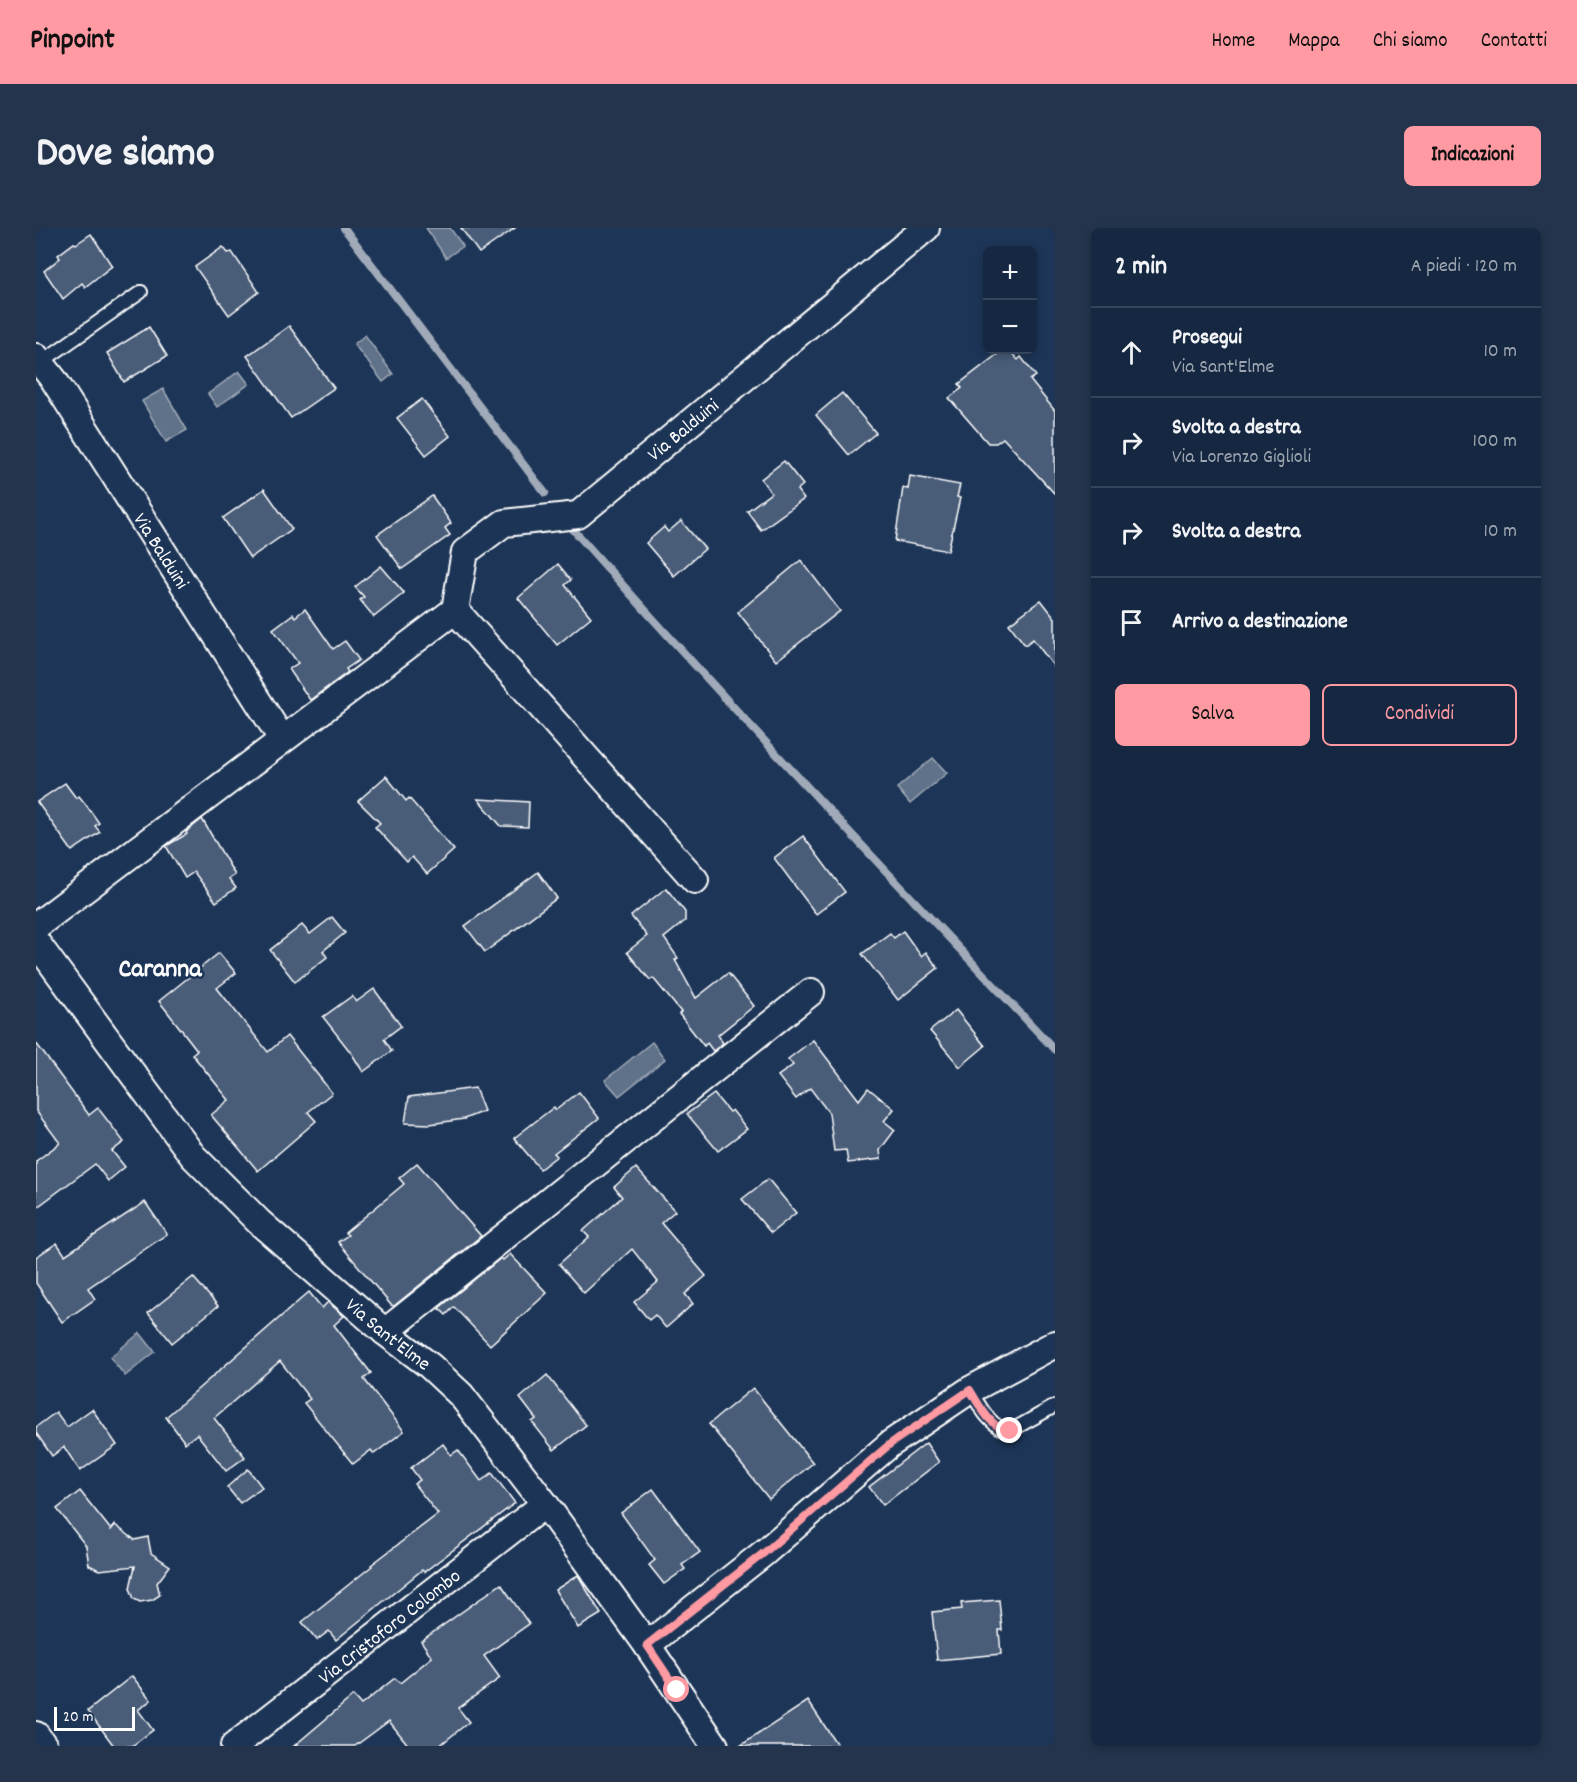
<!DOCTYPE html>
<html lang="it">
<meta charset="utf-8">
<style>
body{margin:0;font-family:Dekko,sans-serif;background:#23344c;color:#f1f3f6}
.controls{position:absolute;right:18px;top:18px;display:grid;overflow:hidden;border-radius:9px;box-shadow:0 3px 9px #0003}
.controls button{width:54px;height:54px;display:grid;place-items:center;padding:0;border:0;border-bottom:2px solid #35445a;background:#162841;color:#f1f3f6;font:30px sans-serif}
.scale{position:absolute;left:18px;bottom:15px;width:81px;box-sizing:border-box;padding-left:6px;border:3px solid #fff;border-top:0;font-size:16px;line-height:21px;white-space:nowrap;color:#fff;-webkit-text-stroke:4px #1d3557;paint-order:stroke}
.stop{position:absolute;width:18px;height:18px;margin:-14px;border:4px solid #ff9aa2;border-radius:50%;background:#fff}
.stop.end{background:#ff9aa2;border-color:#fff;box-shadow:0 2px 6px #0008}
.list{margin:0;padding:0;list-style:none}
h2{display:flex;justify-content:space-between;align-items:center;height:78px;margin:0;padding:0 24px;font-size:26px}
h2 small{font-size:20px;font-weight:400;color:#9ea6b1}
.list li{display:grid;grid-template-columns:39px 1fr auto;gap:18px;align-items:center;box-sizing:border-box;height:90px;padding:0 24px;border-top:2px solid #35445a}
.list b{display:block;font-size:22px;white-space:nowrap}
.list p{margin:0;font-size:20px;white-space:nowrap;color:#9ea6b1}
.list em{font-size:20px;font-style:normal;color:#9ea6b1}
.actions{display:flex;gap:12px;padding:18px 24px}
.actions a{flex:1;padding:14px 0;border:2px solid #ff9aa2;border-radius:9px;text-align:center;font-size:21px;color:#ff9aa2}
.actions .main{background:#ff9aa2;color:#111}
.icon{flex:none;width:33px;height:33px;fill:none;stroke:currentColor;stroke-width:2;stroke-linecap:round;stroke-linejoin:round}
.map{position:relative;flex:none;width:1019px;height:1518px;overflow:hidden;border-radius:9px}
header{display:flex;align-items:center;gap:36px;box-sizing:border-box;height:84px;padding:0 30px;background:#ff9aa2;color:#111}
header strong{font-size:28px}
nav{display:flex;gap:33px;margin-inline-start:auto;font-size:21px}
.intro{display:flex;align-items:center;justify-content:space-between;box-sizing:border-box;height:144px;padding:0 36px}
h1{margin:0;font-size:42px}
.button{padding:15px 27px;border-radius:9px;background:#ff9aa2;color:#111;font-size:21px;font-weight:700}
main{display:flex;gap:36px;padding:0 36px}
aside{flex:1;background:#162841;border-radius:9px;box-shadow:0 3px 9px #0003}
.map>svg:first-child{display:block}
.water{fill:#617289;stroke:#a0aab8;stroke-width:1.5}
.lines{fill:none;stroke-linecap:round;stroke-linejoin:round}
.stream{stroke:#a0aab8;stroke-width:8}
.building{fill:#4a5d79;stroke:#fff;stroke-width:1.5}
.service-casing{stroke:#fff;stroke-width:16}
.minor-casing{stroke:#fff;stroke-width:30}
.service{stroke:#1d3557;stroke-width:12}
.minor{stroke:#1d3557;stroke-width:26}
.route{stroke:#ff9aa2;stroke-width:8}
.labels{text-anchor:middle;stroke-width:5;stroke-linejoin:round;paint-order:stroke}
.street-label{font-size:20px;fill:#fff;stroke:#1d3557}
.district-label{font-size:26px;font-weight:bold;fill:#fff;stroke:#1d3557}
</style>
<header>
<strong>Pinpoint</strong>
<nav><a>Home</a><a>Mappa</a><a>Chi siamo</a><a>Contatti</a></nav>
</header>
<div class="intro"><h1>Dove siamo</h1><a class="button">Indicazioni</a></div>
<main>
<div class="map">
<svg width="1019" height="1518" viewBox="0 0 1019 1518">
<rect width="100%" height="100%" fill="#1d3557"/>
<filter id="ink" filterUnits="userSpaceOnUse"><feTurbulence type="fractalNoise" baseFrequency=".0167" numOctaves="2"/><feDisplacementMap in="SourceGraphic" scale="12" xChannelSelector="R" yChannelSelector="G"/><feConvolveMatrix kernelMatrix="1 2 1 2 8 2 1 2 1" color-interpolation-filters="sRGB"/></filter>
<g filter="url(#ink)">
<g class="water">
<path d="M390,0h24l13,18 -17,12z"/>
<path d="M329,107l28,39 -10,8 -29,-38z"/>
<path d="M203,143l10,13 -32,23 -9,-13z"/>
<path d="M127,161l24,41 -21,12 -24,-41z"/>
<path d="M897,530l14,15 -37,31 -13,-16z"/>
<path d="M616,814l13,17 -46,37 -14,-16z"/>
<path d="M104,1105l15,19 -30,24 -15,-19z"/>
</g>
<g class="lines">
<g class="stream">
<path d="M308,0l201,265"/>
<path d="M535,299c157,178 321,351 484,523"/>
</g>
</g>
<g class="building">
<path d="M425,0h54l-36,25z"/>
<path d="M55,6l21,32 -27,21 -3,-4 -19,16 -19,-28 16,-13 -2,-3 16,-12 2,1z"/>
<path d="M187,19l5,6 4,-1 27,40 -30,23 -34,-48z"/>
<path d="M253,98l45,62 -43,30 -44,-62z"/>
<path d="M113,99l18,29 -43,26 -17,-29z"/>
<path d="M967,122h6l9,10 3,-3 15,19 -6,4 25,31v83l-52,-56 -7,5h-8l-39,-45 13,-10 -3,-4z"/>
<path d="M806,165l34,40 -27,22 -33,-40z"/>
<path d="M386,171l28,37 -24,19 -29,-37z"/>
<path d="M748,233l19,24 -6,5 7,9 -43,31 -14,-19 24,-18 -10,-14z"/>
<path d="M874,248l50,9 -3,12 3,1 -12,53 -53,-10 8,-53 5,1z"/>
<path d="M228,261l28,40 -42,29 -27,-40z"/>
<path d="M396,268l19,27 -6,5 5,7 -48,34 -25,-34z"/>
<path d="M645,293l24,28 -31,27 -28,-33 18,-16 4,5z"/>
<path d="M765,332l39,51 -64,50 -38,-49z"/>
<path d="M522,336l13,16 -6,5 26,32 -34,28 -39,-47z"/>
<path d="M345,338l23,27 -30,24 -14,-17 4,-3 -9,-10z"/>
<path d="M1005,372l14,18v50l-22,-29 -8,6 -16,-21z"/>
<path d="M269,381l28,40 12,-8 14,19 -13,9 2,3 -38,28 -21,-31 9,-6 -25,-34 20,-15 2,3z"/>
<path d="M350,548l20,25 3,-3 45,52 -27,24 -15,-17 -5,5 -32,-35 5,-4 -22,-22z"/>
<path d="M29,555l11,15 3,-2 8,10 12,17 -4,3 5,6 -28,19 -35,-49z"/>
<path d="M442,571l51,3 -1,25 -27,-1z"/>
<path d="M166,591l33,56 -6,4 7,9 -20,14 -22,-30 -9,6 -19,-32 21,-12 -1,-2z"/>
<path d="M767,608l42,56 -29,22 -42,-56z"/>
<path d="M502,644l19,26 -72,54 -20,-26z"/>
<path d="M630,660l19,24v9l-21,17 14,20 -3,2 21,38 32,-25 26,33 -36,29 5,8 -10,8 -6,-8 -3,3 -25,-32 2,-2 -28,-34 -3,2 -23,-28 20,-16 -16,-20z"/>
<path d="M296,689l13,16 -22,18 4,6 -32,25 -25,-32 32,-25 8,9z"/>
<path d="M867,703l18,25 5,-4 12,16 -40,32 -36,-46 28,-21 4,5z"/>
<path d="M183,725l17,20 -19,15 51,64 19,-16 45,57 -24,19 8,9 -58,50 -47,-56 18,-15 -37,-46 5,-4 -38,-49z"/>
<path d="M338,761l27,37 -17,13 8,12 -29,21 -11,-18 -29,-37 29,-21 4,6z"/>
<path d="M920,782l29,36 -25,21 -30,-36z"/>
<path d="M777,812l46,60 9,-12 26,21 -10,12 11,9 -15,20 1,9 -33,4 -2,-13 -12,1 -5,-38 -19,-25 -14,11 -18,-23 15,-11 -5,-6z"/>
<path d="M0,815l53,72 9,-7 26,34 -12,9 13,16 -17,14 -13,-17 -59,44v-47l24,-18 -24,-32z"/>
<path d="M439,860l9,23 -20,8 -34,5 -25,-1 4,-26z"/>
<path d="M543,864l20,26 -45,35 3,3 -17,13 -26,-31 40,-31 2,3z"/>
<path d="M678,866l15,18 3,-2 15,19 -29,22 -31,-37z"/>
<path d="M381,935l64,73 -87,70 -3,-1 -53,-63 10,-7 -3,-2 59,-49 -5,-6z"/>
<path d="M600,940l39,43 -14,12 45,53 -21,18 8,10 -27,24 -11,-13 -6,5 -15,-18 24,-20 -26,-33 -48,44 -25,-29 30,-27 -6,-6 39,-34 -8,-10z"/>
<path d="M732,951l28,34 -25,20 -29,-34z"/>
<path d="M109,974l22,32 -79,54 7,11 -33,23 -26,-39v-26l21,-14 8,12z"/>
<path d="M474,1026l37,39 -57,52 -36,-38 -8,8 -7,-7 62,-50 2,2z"/>
<path d="M157,1049l25,29 -46,37 -24,-30z"/>
<path d="M273,1064l13,16 6,-6 16,14 -10,9 37,48 -7,6 40,52 -30,23 -3,-4 -18,14 -49,-61 6,-4 -30,-38 -66,57 31,39 -19,14 -29,-37 -12,9 -19,-26z"/>
<path d="M511,1147l39,50 -32,25 -22,-28 4,-3 -16,-21z"/>
<path d="M717,1160l60,75 -44,36 -60,-75z"/>
<path d="M56,1181l25,36 -37,26 -16,-24 -12,9 -16,-23v-6l20,-15 11,15z"/>
<path d="M890,1215l13,19 -56,43 -14,-18z"/>
<path d="M407,1216l8,11 7,-5 23,31 11,-8 23,30 -91,69 -2,-2 -86,70 -7,-9 -12,9 -15,-18 70,-56 -1,-1 67,-51 -24,-30 6,-4 -9,-12z"/>
<path d="M212,1241l14,18 -22,16 -13,-16z"/>
<path d="M617,1261l47,63 -18,13 3,4 -21,15 -15,-19 6,-5 -34,-47z"/>
<path d="M44,1263l31,39 4,-5 20,15 13,-3 3,16 19,13 -13,17 3,12 -8,5 -12,2 -6,-3 -4,-11 5,-22 -36,4 -10,-5 -3,-19 -29,-37z"/>
<path d="M542,1347l23,39 -23,14 -23,-38z"/>
<path d="M465,1356l28,40 -45,32 16,22 -42,30 11,14 -30,24h-30l-20,-25 -34,25h-61l59,-50 8,9 34,-27 5,5 32,-26 -11,-16z"/>
<path d="M963,1372l3,30h-3l2,24 -64,6 -5,-48 30,-3 -1,-6z"/>
<path d="M96,1448l19,24 -13,10 15,20 -21,16h-18l-26,-35z"/>
<path d="M772,1473l30,45h-98z"/>
</g>
<g class="lines">
<g class="service-casing">
<g id="service">
<path d="M4,135l101,-71"/>
<path d="M934,1162c9,15 21,39 40,41l45,-25"/>
</g>
</g>
<g class="minor-casing">
<g id="minor">
<path id="s1" d="M0,129l18,23 228,359"/>
<path d="M419,382l240,270"/>
<path id="s2" d="M0,698l419,-316 10,-58 39,-29 74,-8 348,-287"/>
<path id="s3" d="M0,714l157,214 66,66 126,110 45,34 31,29 84,109 102,141 68,101"/>
<path d="M349,1104l426,-340"/>
<path d="M611,1417l118,-93 125,-108 80,-54 85,-46"/>
<path d="M0,1507l8,11"/>
<path id="s4" d="M198,1518l311,-242"/>
</g>
</g>
<use href="#service" class="service"/>
<use href="#minor" class="minor"/>
</g>
</g>
<g class="lines" filter="url(#ink)">
<path class="route" d="M641,1462l-30,-45 118,-93 125,-108 80,-54c9,15 21,39 40,41"/>
</g>
<g class="labels">
<g class="street-label">
<text dy="7" stroke="none"><textPath href="#s2" startOffset="842">Via Balduini</textPath></text>
<text dy="7" stroke="none"><textPath href="#s1" startOffset="231">Via Balduini</textPath></text>
<text dy="7" stroke="none"><textPath href="#s3" startOffset="530">Via Sant'Elme</textPath></text>
<text dy="7" stroke="none"><textPath href="#s4" startOffset="196">Via Cristoforo Colombo</textPath></text>
</g>
<g class="district-label">
<text x="124" y="748">Caranna</text>
</g>
</g>
</svg>
<div class="controls">
<button>+</button>
<button>−</button>
</div>
<div class="scale">20 m</div>
<div class="stop" style="left:641px;top:1462px"></div>
<div class="stop end" style="left:974px;top:1203px"></div>
</div>
<aside>
<h2>2 min<small>A piedi · 120 m</small></h2>
<ul class="list">
<li><svg class="icon" aria-label="ahead" viewBox="0 0 24 24"><path d="M12 20V5M6 11l6-6 6 6"/></svg><div><b>Prosegui</b><p>Via Sant'Elme</p></div><em>10 m</em></li>
<li><svg class="icon" aria-label="right" viewBox="0 0 24 24"><path d="M7 20v-9h11M14 6l5 5-5 5"/></svg><div><b>Svolta a destra</b><p>Via Lorenzo Giglioli</p></div><em>100 m</em></li>
<li><svg class="icon" aria-label="right" viewBox="0 0 24 24"><path d="M7 20v-9h11M14 6l5 5-5 5"/></svg><div><b>Svolta a destra</b></div><em>10 m</em></li>
<li><svg class="icon" aria-label="arrive" viewBox="0 0 24 24"><path d="M6 21V4h12l-3 4 3 4H6"/></svg><div><b>Arrivo a destinazione</b></div></li>
</ul>
<div class="actions"><a class="main">Salva</a><a>Condividi</a></div>
</aside>
</main>
